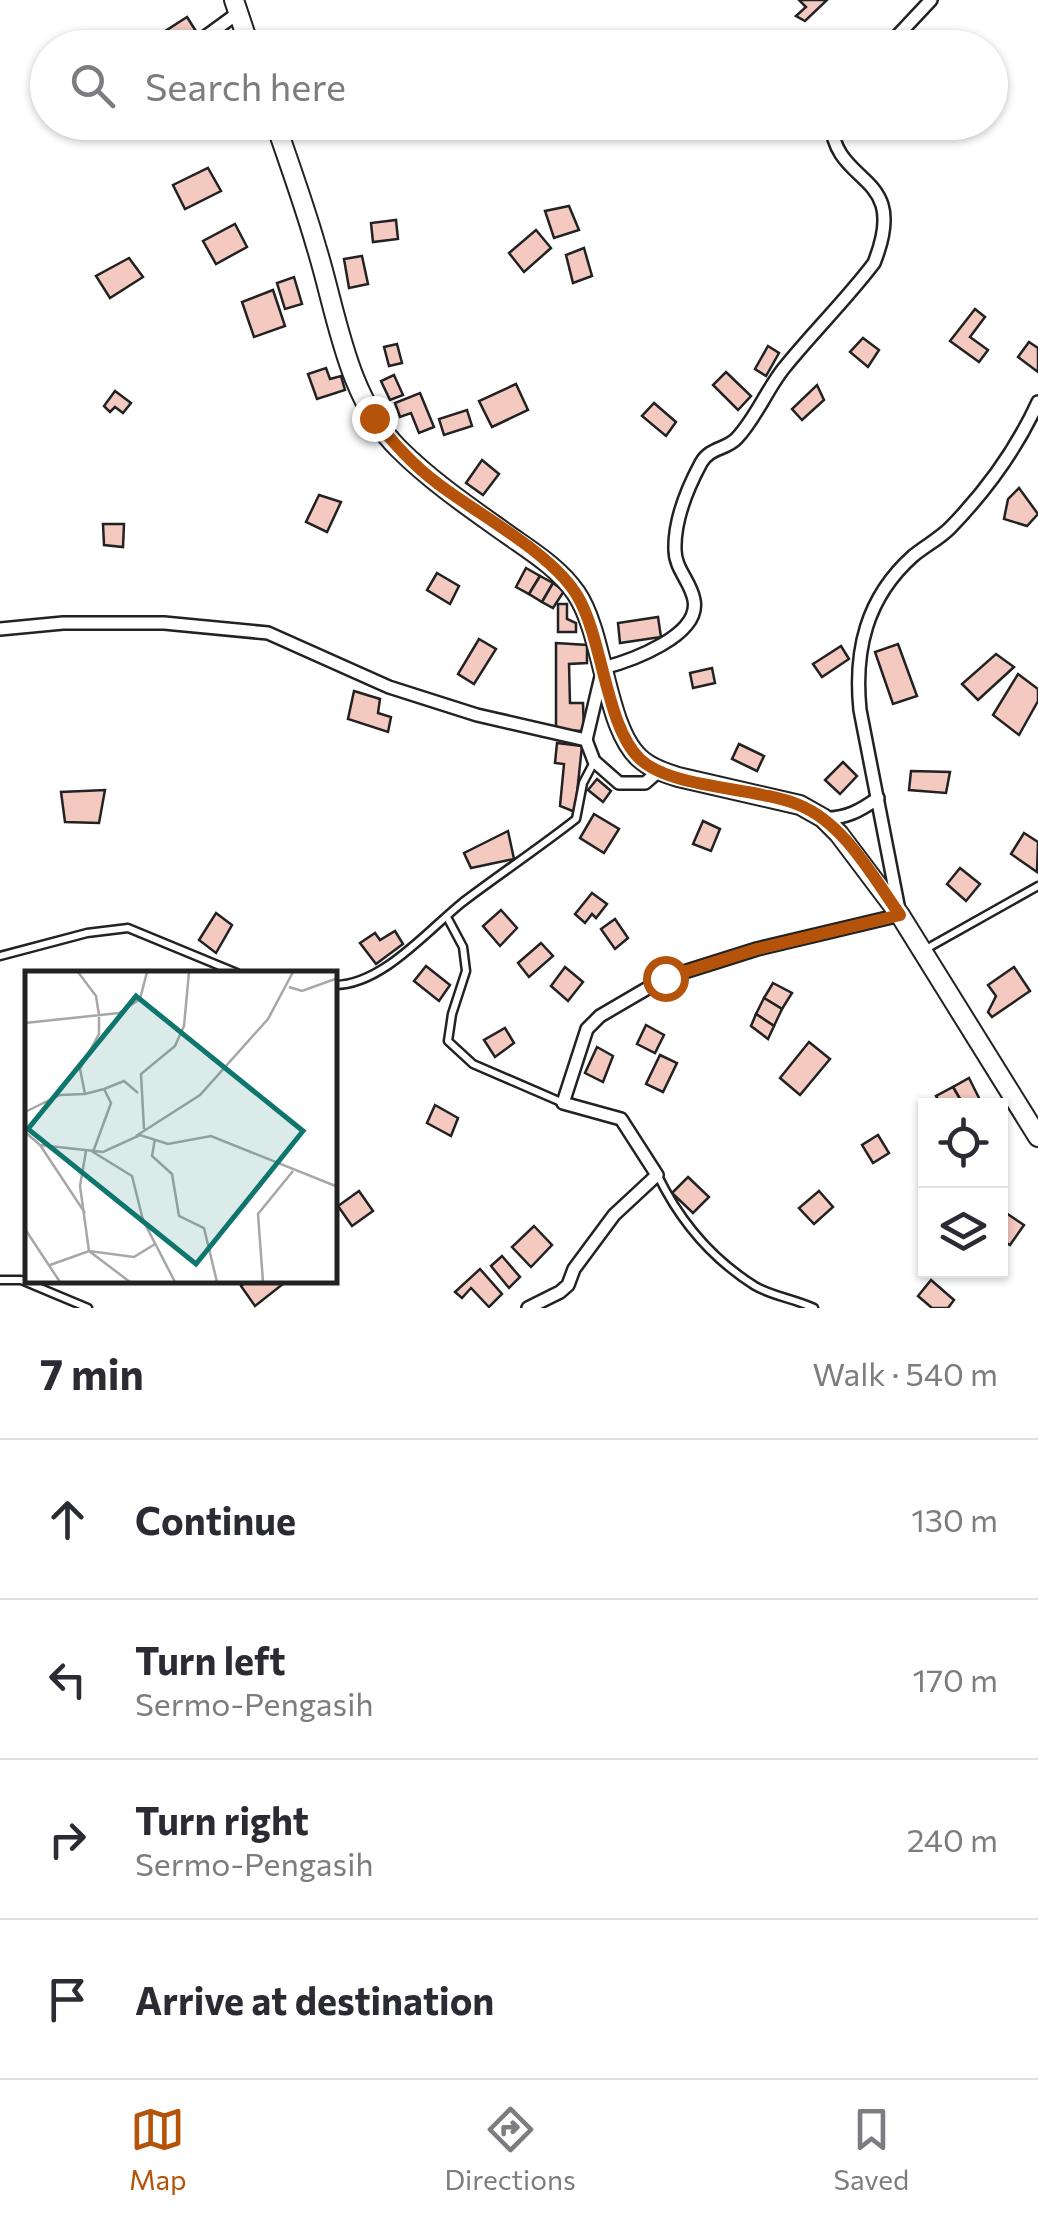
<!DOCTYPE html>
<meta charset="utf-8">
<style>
body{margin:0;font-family:Commissioner,sans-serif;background:#f2f2f3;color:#2b2b33}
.controls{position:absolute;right:30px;bottom:30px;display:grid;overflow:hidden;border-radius:0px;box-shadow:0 2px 8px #0004}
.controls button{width:90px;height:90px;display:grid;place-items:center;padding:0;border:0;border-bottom:2px solid #e1e1e2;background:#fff;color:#2b2b33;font:50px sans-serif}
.stop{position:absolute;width:30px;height:30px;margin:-22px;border:8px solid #b45309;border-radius:50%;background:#fff}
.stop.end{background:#b45309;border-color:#fff;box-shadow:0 2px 10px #0008}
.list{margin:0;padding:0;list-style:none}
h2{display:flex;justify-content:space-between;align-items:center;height:130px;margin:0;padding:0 40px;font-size:42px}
h2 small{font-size:32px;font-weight:400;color:#7c7c81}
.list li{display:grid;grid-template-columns:65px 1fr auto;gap:30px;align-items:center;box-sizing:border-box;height:160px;padding:0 40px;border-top:2px solid #e1e1e2}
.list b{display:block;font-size:38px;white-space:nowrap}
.list p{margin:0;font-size:32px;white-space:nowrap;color:#7c7c81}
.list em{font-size:32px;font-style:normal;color:#7c7c81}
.icon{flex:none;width:55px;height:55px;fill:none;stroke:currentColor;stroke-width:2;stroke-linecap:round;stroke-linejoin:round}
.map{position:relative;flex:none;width:1038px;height:1308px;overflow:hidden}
.search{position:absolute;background:#fff;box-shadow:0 2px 8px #0004;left:30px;right:30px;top:30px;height:110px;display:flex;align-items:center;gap:25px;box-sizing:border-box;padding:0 35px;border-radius:55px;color:#7c7c81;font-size:38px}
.sheet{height:770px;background:#fff}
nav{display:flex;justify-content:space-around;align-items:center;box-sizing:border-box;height:140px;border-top:2px solid #e1e1e2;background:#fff;font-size:28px;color:#7c7c81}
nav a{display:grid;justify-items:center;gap:5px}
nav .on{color:#b45309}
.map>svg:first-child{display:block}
.building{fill:#f3c9c0;stroke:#222;stroke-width:2.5}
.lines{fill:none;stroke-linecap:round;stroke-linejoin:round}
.service-casing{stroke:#222;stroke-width:11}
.minor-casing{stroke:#222;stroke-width:16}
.primary-casing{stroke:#222;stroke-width:22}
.service{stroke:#fff;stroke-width:6}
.minor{stroke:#fff;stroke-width:11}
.primary{stroke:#fff;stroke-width:18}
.route{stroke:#b45309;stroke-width:12}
.inset-road{fill:none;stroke:#a7a7a7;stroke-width:2.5}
.view{fill:#0f766e;fill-opacity:0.15;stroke:#0f766e;stroke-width:5}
.inset-edge{fill:none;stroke:#222;stroke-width:5}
</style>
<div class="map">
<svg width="1038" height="1308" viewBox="0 0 1038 1308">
<rect width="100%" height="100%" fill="#fff"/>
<g class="building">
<path d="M799,0h28l-22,21 -9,-5 10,-9z"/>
<path d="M187,17l12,19 -18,12h-23l-5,-9z"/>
<path d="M743,122h28l1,5 -24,11z"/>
<path d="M208,168l13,23 -36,18 -12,-24z"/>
<path d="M569,206l10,24 -25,8 -9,-27z"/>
<path d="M396,220l2,19 -25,3 -2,-19z"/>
<path d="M235,224l12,23 -31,17 -13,-23z"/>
<path d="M536,230l15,18 -27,24 -15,-19z"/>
<path d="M584,248l8,28 -19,7 -7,-28z"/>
<path d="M362,256l6,28 -19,4 -5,-29z"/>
<path d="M129,258l14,19 -33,21 -14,-22z"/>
<path d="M294,277l8,27 -17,5 -8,-26z"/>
<path d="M273,290l12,36 -31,11 -12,-35z"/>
<path d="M975,309l10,8 -15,20 18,13 -9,12 -29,-21z"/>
<path d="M863,338l16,12 -11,17 -18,-15z"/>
<path d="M1029,342l9,6v24l-20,-15z"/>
<path d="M397,344l5,19 -13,3 -5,-19z"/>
<path d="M768,346l11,7 -13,23 -11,-7z"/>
<path d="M326,368l4,11 11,-3 4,14 -28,9 -9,-25z"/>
<path d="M726,372l25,24 -13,14 -25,-25z"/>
<path d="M394,375l9,20 -13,5 -9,-19z"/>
<path d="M516,384l12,26 -36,17 -13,-26z"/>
<path d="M817,385l7,15 -22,20 -10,-11z"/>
<path d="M115,391l16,12 -8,10 -8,-6 -5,5 -6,-6z"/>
<path d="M420,393l14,34 -15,6 -8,-20 -11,4 -5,-14z"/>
<path d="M654,403l22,19 -10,14 -24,-20z"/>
<path d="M467,410l5,16 -28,9 -5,-16z"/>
<path d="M482,460l17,14 -16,21 -17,-12z"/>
<path d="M1019,488l19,26 -11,12 -23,-7 4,-20z"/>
<path d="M319,495l22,7 -14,30 -21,-10z"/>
<path d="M103,524h21l-1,23 -19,-2z"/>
<path d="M526,568l14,8 -11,18 -13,-7z"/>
<path d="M437,573l22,13 -9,18 -23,-14z"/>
<path d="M540,576l13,7 -11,19 -13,-8z"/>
<path d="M553,583l11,8 -11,17 -11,-6z"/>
<path d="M558,604h9v15l9,4v9h-18z"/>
<path d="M658,617l3,20 -41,6 -2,-20z"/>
<path d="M479,639l17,10 -22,35 -16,-10z"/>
<path d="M556,643l31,2v18l-18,1 1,39h13l1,28 -28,-1z"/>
<path d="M898,644l19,52 -24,8 -18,-52z"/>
<path d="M841,646l8,13 -27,18 -9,-13z"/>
<path d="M996,654l18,13 -36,33 -16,-16z"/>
<path d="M712,668l3,15 -22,5 -3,-15z"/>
<path d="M1018,674l20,15v12l-19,34 -26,-20z"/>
<path d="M354,691l26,8 -2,14 13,4 -3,15 -40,-13z"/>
<path d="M557,743l25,3 -7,66 -15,-6 4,-42 -9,-1z"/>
<path d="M739,744l25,12 -7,15 -25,-12z"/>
<path d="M843,762l14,14 -17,18 -15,-14z"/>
<path d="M911,771l39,1 -4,21 -37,-3z"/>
<path d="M597,779l14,12 -8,11 -15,-12z"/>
<path d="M105,790l-6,33 -34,-1 -4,-30z"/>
<path d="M594,814l25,15 -15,24 -24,-15z"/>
<path d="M703,821l17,8 -9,22 -18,-7z"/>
<path d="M508,831l6,28 -43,9 -7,-15z"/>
<path d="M1024,833l14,9 -1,30 -26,-18z"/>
<path d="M960,868l20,16 -14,17 -19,-17z"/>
<path d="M592,893l15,11 -11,14 -4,-4 -7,9 -10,-9z"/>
<path d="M501,910l16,18 -17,18 -17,-20z"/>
<path d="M216,913l16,12 -16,28 -17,-13z"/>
<path d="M615,919l13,19 -13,11 -14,-20z"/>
<path d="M395,931l8,13 -27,20 -16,-21 15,-10 5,7z"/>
<path d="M541,943l12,13 -24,21 -11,-14z"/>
<path d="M426,966l24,19 -11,16 -25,-20z"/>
<path d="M565,967l18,15 -15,19 -17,-15z"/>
<path d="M1014,967l16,24 -38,26 -4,-5 8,-16 -8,-11z"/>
<path d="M773,983l19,10 -10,16 -18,-11z"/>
<path d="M764,998l18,11 -8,17 -18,-12z"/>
<path d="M756,1014l18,12 -6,13 -17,-13z"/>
<path d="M646,1025l18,10 -9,18 -18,-9z"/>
<path d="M505,1028l9,15 -19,14 -11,-17z"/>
<path d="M809,1042l21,17 -30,36 -20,-17z"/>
<path d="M597,1047l16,9 -10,26 -18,-9z"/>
<path d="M660,1055l17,8 -14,29 -17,-8z"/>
<path d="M969,1078l14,28h-19l-11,-19z"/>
<path d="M953,1087l11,19h-22l-6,-10z"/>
<path d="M435,1105l23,13 -7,18 -24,-13z"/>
<path d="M878,1135l11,18 -16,10 -11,-18z"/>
<path d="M688,1177l21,20 -16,16 -21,-20z"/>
<path d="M359,1191l14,20 -21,15 -14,-20z"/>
<path d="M819,1191l14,16 -19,17 -15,-16z"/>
<path d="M1000,1209l24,16 -14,20 -10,-6z"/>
<path d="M534,1226l18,19 -21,22 -19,-20z"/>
<path d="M502,1256l18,21 -11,11 -18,-22z"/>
<path d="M480,1269l22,25 -13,13 -18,-19 -9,10 -7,-6z"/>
<path d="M248,1280h33l2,4 -28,22 -14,-20z"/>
<path d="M931,1280l23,20 -6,8h-16l-14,-12z"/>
</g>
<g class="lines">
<g class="service-casing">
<g id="service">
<path d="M447,917l16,30 3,24 -14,43 -4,27 25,23 88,38"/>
<path d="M926,949l112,-63"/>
<path d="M0,956l87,-23 41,-5 109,45"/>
<path d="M335,985c47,0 93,-55 128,-83 37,-28 76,-54 113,-83l7,-36 11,-21"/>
<path d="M658,1176c22,45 54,83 97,110 17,10 40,13 59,22"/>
<path d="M0,1280h21l67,28"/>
</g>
</g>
<g class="minor-casing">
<g id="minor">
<path d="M190,48l48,-35"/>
<path d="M886,48l45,-48"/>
<path d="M0,629l63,-6h101l104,10 121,54 88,28 109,25 8,21 25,22h26l14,-12"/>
<path d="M586,740l17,-72c27,-7 98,-32 91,-68 -3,-18 -19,-31 -19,-50 -1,-29 12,-61 26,-87 9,-16 25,-13 36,-25 19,-20 30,-49 47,-70 29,-36 62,-68 90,-105 37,-93 -39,-74 -43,-141"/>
<path d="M823,818c22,1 37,-7 55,-20"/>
<path d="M528,1308l32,-16 8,-7 6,-16 40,-54 43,-40 -36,-56 -58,-16 24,-74 13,-13 65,-38 92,-29 143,-34 -40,-205c-6,-59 6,-112 53,-154 12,-10 26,-17 37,-28 35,-36 67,-80 88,-126"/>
</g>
</g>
<g class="primary-casing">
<g id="primary">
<path d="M234,0l16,48"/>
<path d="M275,122c14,41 29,82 41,124 21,67 30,151 83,203 32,32 70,58 108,85 24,17 52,34 69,59 29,42 29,140 67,168 10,8 22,12 35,16l122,28 23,13 16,16 61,81 138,222"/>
</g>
</g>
<use href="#service" class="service"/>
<use href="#minor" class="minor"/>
<use href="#primary" class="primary"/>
</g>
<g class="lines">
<path class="route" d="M374,418c18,24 38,46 63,65 40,31 117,71 141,114 25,43 28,130 62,162 31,30 116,28 159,46 45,18 74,72 101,110l-143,34 -92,29"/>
</g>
<g transform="translate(25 971)">
<rect width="312" height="312" fill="#fff"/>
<path class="inset-road" d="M53,1l18,24 3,19v19l-19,35 5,25 19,-5 7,14 -18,49 39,24 11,44 32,62M264,16l13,4 36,-13M0,52l94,-10 21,-14 7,-27M79,118l20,-8 14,12M0,141l35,-17 25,-1M119,158l-3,-55 34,-28 9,-20 5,-54M0,161l15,13 63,7 37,-17 28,9 43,-8 127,51M111,165l64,-41 68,-76 25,-47M130,168l-3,17 20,18 7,42 25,12 13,54M15,174l45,68M61,180l-6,35 9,65 41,31M0,258l35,53M25,294l39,-14 45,6 21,-13M238,311l-5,-68 35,-43"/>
<path class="view" d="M111,25l167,135 -107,133 -168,-135z"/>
<rect width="312" height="312" class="inset-edge"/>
</g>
</svg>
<div class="controls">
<button><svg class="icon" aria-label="locate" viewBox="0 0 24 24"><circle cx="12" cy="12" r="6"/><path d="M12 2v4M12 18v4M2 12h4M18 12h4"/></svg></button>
<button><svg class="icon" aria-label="layers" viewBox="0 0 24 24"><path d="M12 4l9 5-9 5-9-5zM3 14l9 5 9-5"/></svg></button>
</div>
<div class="stop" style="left:665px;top:978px"></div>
<div class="stop end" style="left:374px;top:418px"></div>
<div class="search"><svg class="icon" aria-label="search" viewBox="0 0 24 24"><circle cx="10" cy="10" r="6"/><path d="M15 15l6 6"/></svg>Search here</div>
</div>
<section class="sheet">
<h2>7 min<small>Walk · 540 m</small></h2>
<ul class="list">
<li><svg class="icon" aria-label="ahead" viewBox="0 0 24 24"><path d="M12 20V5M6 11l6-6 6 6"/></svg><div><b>Continue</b></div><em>130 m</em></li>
<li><svg class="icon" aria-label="left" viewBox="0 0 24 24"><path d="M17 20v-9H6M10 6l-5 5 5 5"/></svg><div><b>Turn left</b><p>Sermo-Pengasih</p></div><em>170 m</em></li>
<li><svg class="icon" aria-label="right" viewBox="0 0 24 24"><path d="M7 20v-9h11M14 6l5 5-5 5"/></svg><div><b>Turn right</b><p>Sermo-Pengasih</p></div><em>240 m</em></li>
<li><svg class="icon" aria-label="arrive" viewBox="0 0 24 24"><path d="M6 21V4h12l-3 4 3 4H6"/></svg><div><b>Arrive at destination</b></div></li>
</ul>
</section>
<nav>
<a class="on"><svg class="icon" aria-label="map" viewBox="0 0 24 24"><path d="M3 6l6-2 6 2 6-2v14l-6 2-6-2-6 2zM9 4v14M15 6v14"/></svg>Map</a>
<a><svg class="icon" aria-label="directions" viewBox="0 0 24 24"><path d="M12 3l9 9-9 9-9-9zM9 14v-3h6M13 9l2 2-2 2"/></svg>Directions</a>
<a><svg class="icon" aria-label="saved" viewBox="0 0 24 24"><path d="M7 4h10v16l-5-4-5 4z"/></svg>Saved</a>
</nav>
